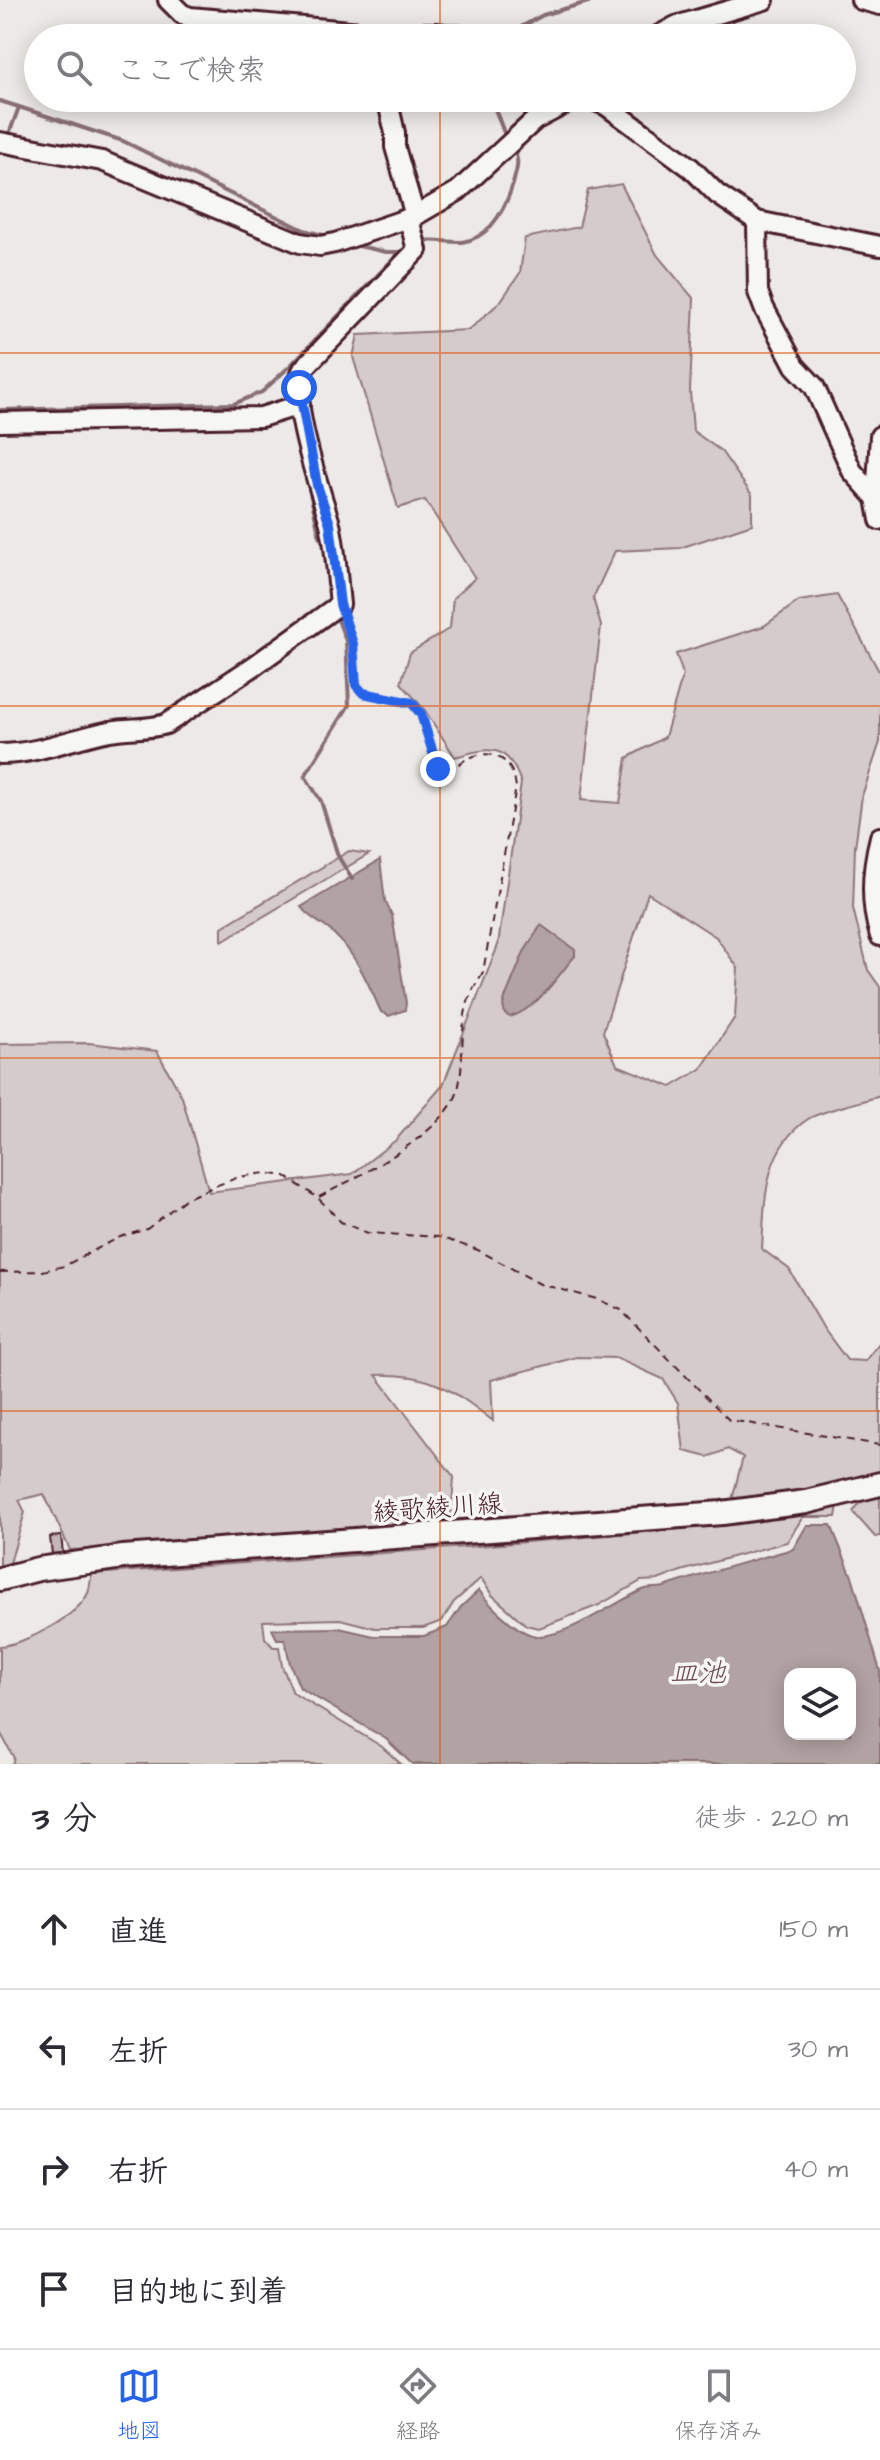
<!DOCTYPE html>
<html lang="ja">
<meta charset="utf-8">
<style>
body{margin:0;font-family:"Architects Daughter","Klee One",sans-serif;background:#f2f2f3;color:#2b2b33}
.controls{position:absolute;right:24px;bottom:24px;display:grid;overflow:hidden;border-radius:16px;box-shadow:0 4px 20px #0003}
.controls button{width:72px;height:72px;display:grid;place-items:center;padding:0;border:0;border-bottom:2px solid #e1e1e2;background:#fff;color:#2b2b33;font:40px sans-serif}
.stop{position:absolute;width:24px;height:24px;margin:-18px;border:6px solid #2563eb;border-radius:50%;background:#fff}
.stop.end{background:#2563eb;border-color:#fff;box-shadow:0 2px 8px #0008}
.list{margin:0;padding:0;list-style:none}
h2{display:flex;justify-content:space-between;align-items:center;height:104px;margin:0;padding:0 32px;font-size:34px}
h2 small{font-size:26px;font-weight:400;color:#7c7c81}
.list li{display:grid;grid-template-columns:52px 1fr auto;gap:24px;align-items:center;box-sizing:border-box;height:120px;padding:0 32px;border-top:2px solid #e1e1e2}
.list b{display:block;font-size:30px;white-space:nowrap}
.list em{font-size:26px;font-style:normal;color:#7c7c81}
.icon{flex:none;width:44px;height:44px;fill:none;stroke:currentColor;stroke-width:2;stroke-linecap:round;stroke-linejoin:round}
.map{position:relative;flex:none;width:880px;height:1764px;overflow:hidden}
.search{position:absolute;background:#fff;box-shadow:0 4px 20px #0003;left:24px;right:24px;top:24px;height:88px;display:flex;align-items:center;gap:20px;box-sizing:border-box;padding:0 28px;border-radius:44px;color:#7c7c81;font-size:30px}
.sheet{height:584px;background:#fff}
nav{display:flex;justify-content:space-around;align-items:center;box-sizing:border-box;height:112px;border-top:2px solid #e1e1e2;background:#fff;font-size:22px;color:#7c7c81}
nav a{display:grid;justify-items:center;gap:4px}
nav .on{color:#2563eb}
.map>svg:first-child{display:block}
.green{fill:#d4cbca;stroke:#8f757a;stroke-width:2;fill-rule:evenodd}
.water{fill:#b1a2a3;stroke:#886e73;stroke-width:2;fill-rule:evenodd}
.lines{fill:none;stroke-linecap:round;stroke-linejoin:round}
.stream{stroke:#886e73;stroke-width:4}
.building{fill:#c4b7b7;stroke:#4a1f2b;stroke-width:2}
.minor-casing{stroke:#4a1f2b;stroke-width:24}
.major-casing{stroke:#4a1f2b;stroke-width:28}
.path{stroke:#4a1f2b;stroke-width:2;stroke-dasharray:8 6;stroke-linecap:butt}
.minor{stroke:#f6f6f2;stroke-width:18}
.major{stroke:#f6f6f2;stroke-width:22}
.route{stroke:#2563eb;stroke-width:10}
.grid{fill:none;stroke:#e0560e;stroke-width:2;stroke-opacity:0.55}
.labels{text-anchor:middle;stroke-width:7;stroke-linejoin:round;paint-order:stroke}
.street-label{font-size:26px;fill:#4a1f2b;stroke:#f6f6f2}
.water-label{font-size:28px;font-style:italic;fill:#6e4d55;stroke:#f6f6f2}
</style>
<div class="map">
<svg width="880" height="1764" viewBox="0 0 880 1764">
<rect width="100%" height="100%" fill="#ece9e6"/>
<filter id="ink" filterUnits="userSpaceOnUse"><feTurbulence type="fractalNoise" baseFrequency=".0125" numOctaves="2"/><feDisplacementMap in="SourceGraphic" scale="16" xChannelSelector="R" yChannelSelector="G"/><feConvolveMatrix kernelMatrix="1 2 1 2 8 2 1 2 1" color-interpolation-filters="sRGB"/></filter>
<g filter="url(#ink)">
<g class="green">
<path d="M621,184l36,71 37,44 -4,92 3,40 28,20 31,44v29l-72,24 -65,3 -22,47 8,28 -20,174 39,3 7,-45 38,-21 18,-63 -7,-20 88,-28 35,-25 38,-6 43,78v69l-18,54 -7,51 -2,61 15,62 12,17v109c-18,6 -57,14 -72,23 -45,30 -43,81 -46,130l27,20 35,60 23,31 18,1 15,-19v133l-67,19 -81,6 11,-43 -15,-8 -20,8 -24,-6 -6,-48 -15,-24 -47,-21 -39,-1 -86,23 2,41c-41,-32 -64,-48 -117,-46l78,102 -3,44 -255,22 -126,7 -26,-56 -25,6 6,12 -15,51 -10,4v-523l89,-1 68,8 25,46 27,95 143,-18 44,-34 47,-55 55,-140 23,-162c-13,-40 -31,-36 -66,-26l-31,-48 -23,-26 9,-30 40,-25 3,-30 22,-20 -50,-78 -27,8 -45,-151 5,-22 111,-5 31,-28 20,-29 5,-35 54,-11 9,-37zM648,893l68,44 22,31 -3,49 -34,52 -30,18 -54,-22 -14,-33z"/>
<path d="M349,851l20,3 -147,87v-14z"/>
<path d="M880,1495v41l-5,1 -22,-25 8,-11z"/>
<path d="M838,1505l-2,12h-33l-16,25 -106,29 -23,9 -17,1 -42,24 -60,23 -13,-3 -34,-30 -11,-17 -27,24 -12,19 -19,7h-48l-35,-9 -77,2 2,17 8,9h6l3,19 11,27 88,53 20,18h-389l2,-6 -14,-26v-86c24,-1 78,-30 88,-53 2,-5 2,-13 4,-19l374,-27 262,-22z"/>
</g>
<g class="water">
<path d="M380,860l5,41 7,14 14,88 -1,7 -16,6 -8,-4c-12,-27 -24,-56 -46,-77 -10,-11 -26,-16 -34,-28z"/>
<path d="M541,925l34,25v6c-18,20 -37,53 -65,61l-5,-3 -2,-8 2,-8 19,-46z"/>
<path d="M807,1525h24l22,54 27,92v93h-468l-26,-25 -86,-51 -10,-24 -5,-25h-8l-5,-10 67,-1 35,8h50l23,-9 14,-20 18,-17c10,15 43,48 61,46 31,-2 73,-32 100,-45 7,-4 16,-2 24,-4 42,-14 85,-26 129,-38zM850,1674v60h-60v-60z"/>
</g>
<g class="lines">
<g class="stream">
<path d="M508,38l2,-5 33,-18 52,-15"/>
<path d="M496,98l-1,11 11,29"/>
<path d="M0,101l19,6"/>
<path d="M0,133l9,1 10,-27 104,34 181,89 26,7"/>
<path d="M419,242c14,-4 29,1 43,0 28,-4 43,-33 51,-58 3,-13 8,-23 0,-35"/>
<path d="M354,245l32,7h14"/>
<path d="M0,410l233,-6 29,-12 28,-26 110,-114 8,-4"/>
<path d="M305,470l15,67 5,9"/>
<path d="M337,617l9,24 3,64 -44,71 16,25 17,55 14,23"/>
</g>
</g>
<path class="building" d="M61,1536l2,17 -11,1 -2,-17z"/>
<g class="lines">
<g class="minor-casing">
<g id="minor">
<path d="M168,0l14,14 8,3 182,16h64l42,5"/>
<path d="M861,0l19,5"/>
<path d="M654,38l22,-12 88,-26"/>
<path d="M387,98l8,35v14l20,69"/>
<path d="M0,142l102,19 198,82 20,3 15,-3 80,-27 43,-25 77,-71 36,-19 18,-3 18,8 84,62 26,26 40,27 123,25"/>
<path d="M757,221l1,71 6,16 31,58 19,20 38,85 24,27"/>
<path d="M0,422l261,-5 39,-12"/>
<path d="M880,436l-4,62 4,22"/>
<path d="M0,754c38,0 73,-16 110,-23 19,-4 37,-1 56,-7l88,-58 86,-62c-3,-27 -4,-54 -10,-80 -9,-33 -43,-126 -27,-155l114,-119 -8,-31"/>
<path d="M880,837c-8,31 -10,67 0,99"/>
</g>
</g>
<g class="major-casing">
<path id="major" d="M0,1579l38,-10 85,-12 599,-44 84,-11 74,-18"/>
</g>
<g class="path">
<path d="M319,1197c38,-20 128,-64 139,-107 7,-29 1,-62 11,-91 3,-9 9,-18 14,-27l33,-185c-5,-42 -45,-41 -68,-12l-8,-2 -19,-59 -9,-11 -49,-10 -7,-8 -3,-41 -8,-25"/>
<path d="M0,1272l43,-1 21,-5 56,-29 27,-8 38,-30 30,-13 24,-9 26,-4 20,3 33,22 23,24 27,11 71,4 39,13 62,34 57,15 24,11 108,110 151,25"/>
</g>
<use href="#minor" class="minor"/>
<use href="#major" class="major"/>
</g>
</g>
<g class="lines" filter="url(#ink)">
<path class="route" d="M299,388l18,97 13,39 10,80 13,40 3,41 7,8 49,10 9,11 17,55"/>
</g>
<path class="grid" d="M440,0v38M440,98v1666M0,353h880M0,706h880M0,1058h880M0,1411h880"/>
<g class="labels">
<g class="street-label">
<text transform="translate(438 1507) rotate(-4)" y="9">綾歌綾川線</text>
</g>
<g class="water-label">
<text x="698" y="1682">皿池</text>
</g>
</g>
</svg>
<div class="controls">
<button><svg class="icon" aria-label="layers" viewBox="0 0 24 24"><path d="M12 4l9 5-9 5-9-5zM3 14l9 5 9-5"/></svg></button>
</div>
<div class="stop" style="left:299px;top:388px"></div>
<div class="stop end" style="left:438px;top:769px"></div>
<div class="search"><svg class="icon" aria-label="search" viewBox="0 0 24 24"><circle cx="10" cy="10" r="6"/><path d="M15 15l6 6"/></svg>ここで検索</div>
</div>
<section class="sheet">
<h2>3 分<small>徒歩 · 220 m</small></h2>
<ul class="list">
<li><svg class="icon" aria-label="ahead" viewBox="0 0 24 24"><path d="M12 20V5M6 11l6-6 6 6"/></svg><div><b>直進</b></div><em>150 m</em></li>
<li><svg class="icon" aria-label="left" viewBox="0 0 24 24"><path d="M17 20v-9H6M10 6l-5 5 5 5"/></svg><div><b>左折</b></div><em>30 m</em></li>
<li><svg class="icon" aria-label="right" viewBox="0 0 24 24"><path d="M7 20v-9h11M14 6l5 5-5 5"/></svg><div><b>右折</b></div><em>40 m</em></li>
<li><svg class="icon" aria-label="arrive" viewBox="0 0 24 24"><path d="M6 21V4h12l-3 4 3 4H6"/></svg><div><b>目的地に到着</b></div></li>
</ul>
</section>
<nav>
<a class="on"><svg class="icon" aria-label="map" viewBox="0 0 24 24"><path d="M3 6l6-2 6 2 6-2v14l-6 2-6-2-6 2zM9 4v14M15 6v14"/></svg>地図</a>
<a><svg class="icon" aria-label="directions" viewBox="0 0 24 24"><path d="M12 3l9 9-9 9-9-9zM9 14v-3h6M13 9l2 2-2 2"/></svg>経路</a>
<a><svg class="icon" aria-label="saved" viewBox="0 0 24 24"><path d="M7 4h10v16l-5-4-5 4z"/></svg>保存済み</a>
</nav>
